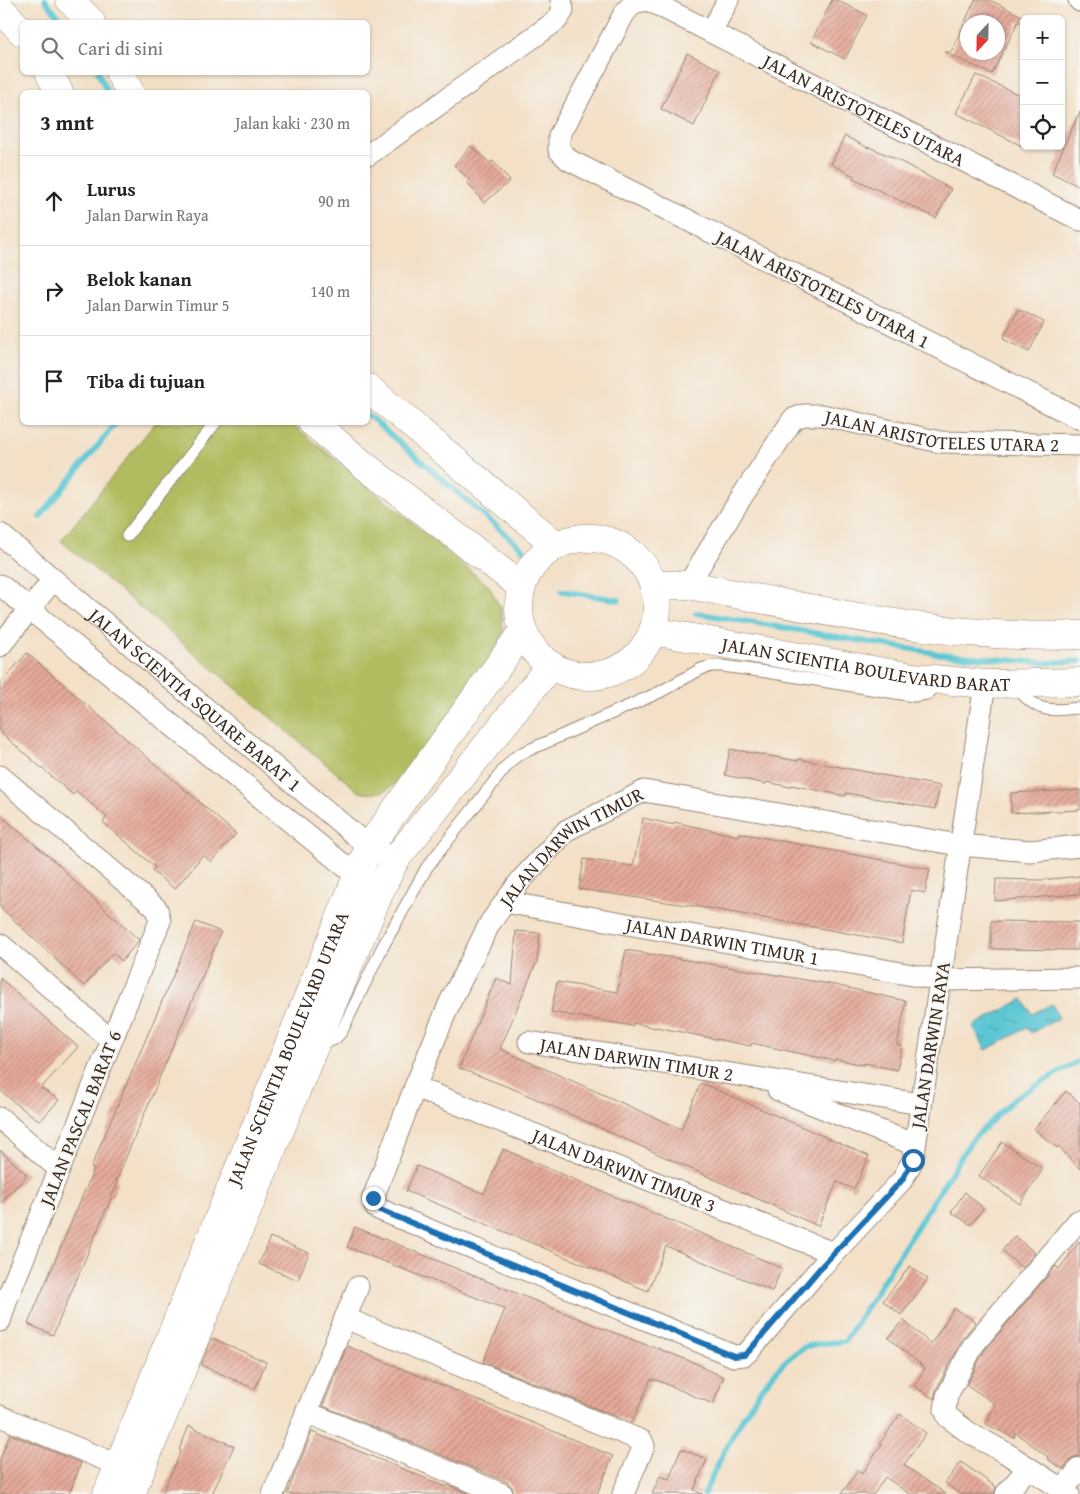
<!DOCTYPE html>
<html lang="id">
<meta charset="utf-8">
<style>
body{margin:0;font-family:"Gentium Book Plus",serif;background:#f2f2f2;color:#222}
.controls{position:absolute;right:15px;top:15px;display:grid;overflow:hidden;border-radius:8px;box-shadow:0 1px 4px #0004}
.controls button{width:45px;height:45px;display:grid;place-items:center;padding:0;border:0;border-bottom:1px solid #e0e0e0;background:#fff;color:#222;font:25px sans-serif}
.compass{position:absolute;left:960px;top:15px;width:45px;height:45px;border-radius:50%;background:#fff;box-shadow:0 1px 4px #0004;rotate:202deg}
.stop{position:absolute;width:15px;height:15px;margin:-11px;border:4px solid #1f6fb2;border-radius:50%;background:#fff}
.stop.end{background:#1f6fb2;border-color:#fff;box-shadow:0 1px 5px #0008}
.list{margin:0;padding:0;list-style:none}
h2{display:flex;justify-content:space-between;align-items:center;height:65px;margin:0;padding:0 20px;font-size:21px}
h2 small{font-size:16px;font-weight:400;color:#767676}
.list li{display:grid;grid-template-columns:32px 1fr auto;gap:15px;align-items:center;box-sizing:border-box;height:90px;padding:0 20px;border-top:1px solid #e0e0e0}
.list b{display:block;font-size:19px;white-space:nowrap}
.list p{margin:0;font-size:16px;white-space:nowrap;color:#767676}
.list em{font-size:16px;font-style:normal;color:#767676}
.icon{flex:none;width:28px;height:28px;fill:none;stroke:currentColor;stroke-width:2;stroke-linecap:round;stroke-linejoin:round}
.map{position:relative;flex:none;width:1080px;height:1494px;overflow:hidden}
.search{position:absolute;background:#fff;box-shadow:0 1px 4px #0004;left:20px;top:20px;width:350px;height:55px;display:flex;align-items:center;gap:12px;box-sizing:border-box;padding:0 18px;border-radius:8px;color:#767676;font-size:19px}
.panel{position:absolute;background:#fff;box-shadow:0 1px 4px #0004;left:20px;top:90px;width:350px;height:335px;border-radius:8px}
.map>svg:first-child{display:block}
.pitch{fill:#b0bc5e;stroke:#76733e}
.water{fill:url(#water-ripples);stroke:#4b7879}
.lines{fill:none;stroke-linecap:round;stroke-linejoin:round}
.stream{stroke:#5bc7d4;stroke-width:5.5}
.building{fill:url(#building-hatch);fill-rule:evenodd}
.lane-casing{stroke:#978572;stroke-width:13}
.street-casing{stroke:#978572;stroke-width:23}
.secondary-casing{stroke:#978572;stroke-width:29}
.lane{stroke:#fff;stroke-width:11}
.street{stroke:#fff;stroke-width:21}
.secondary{stroke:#fff;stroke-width:28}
.route{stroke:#1f6fb2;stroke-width:6}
.labels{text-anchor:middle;stroke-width:4;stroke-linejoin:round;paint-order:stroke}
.street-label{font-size:19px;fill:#3b2a1e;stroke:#f6f6f2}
</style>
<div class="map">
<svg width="1080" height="1494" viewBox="0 0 1080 1494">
<defs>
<pattern id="water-ripples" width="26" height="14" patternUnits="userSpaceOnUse" patternTransform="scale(1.25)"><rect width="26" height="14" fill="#5bc7d4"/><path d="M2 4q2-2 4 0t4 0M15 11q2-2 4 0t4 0" fill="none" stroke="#4ca2ab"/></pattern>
<pattern id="building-hatch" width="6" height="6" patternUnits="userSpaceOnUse" patternTransform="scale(1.25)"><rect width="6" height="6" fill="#e6ab9b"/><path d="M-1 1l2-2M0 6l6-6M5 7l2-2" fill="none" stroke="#bc8b7e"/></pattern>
</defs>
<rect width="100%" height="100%" fill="#f6f6f2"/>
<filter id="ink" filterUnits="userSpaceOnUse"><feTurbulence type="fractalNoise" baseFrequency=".02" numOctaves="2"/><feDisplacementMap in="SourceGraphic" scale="10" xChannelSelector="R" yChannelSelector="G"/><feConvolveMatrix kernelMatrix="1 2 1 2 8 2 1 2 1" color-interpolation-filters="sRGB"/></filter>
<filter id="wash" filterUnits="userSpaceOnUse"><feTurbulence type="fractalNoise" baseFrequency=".0096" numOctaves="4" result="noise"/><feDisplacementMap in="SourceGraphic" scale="20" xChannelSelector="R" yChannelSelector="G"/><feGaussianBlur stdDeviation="1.12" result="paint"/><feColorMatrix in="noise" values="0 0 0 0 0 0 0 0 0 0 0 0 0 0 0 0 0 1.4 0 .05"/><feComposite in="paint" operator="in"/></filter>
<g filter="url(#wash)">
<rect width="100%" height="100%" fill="#f3e0c7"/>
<path class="pitch" d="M155,423h136l198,163 12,23 2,19 -2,23 -95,124c-17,14 -24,22 -47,17l-298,-251z"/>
<path class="water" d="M1023,999l9,15 20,-10 7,14 -28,15 -4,-5 -41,22 -13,-24z"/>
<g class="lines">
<g class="stream">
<path d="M45,0l18,22"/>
<path d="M98,72l9,20"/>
<path d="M368,415l156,135"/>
<path d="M40,517l77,-95"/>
<path d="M562,591l57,9"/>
<path d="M696,613l244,41 105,9 35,-2"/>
<path d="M704,1494c18,-41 59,-124 99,-146 9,-5 31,-5 42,-7l126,-200 44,-43 65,-38"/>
</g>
</g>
<g id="blocks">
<g class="building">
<path d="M832,0h4l31,15 -22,44 -34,-17z"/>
<path d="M975,0h15l38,19h-4v3h-6l-26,52 -48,-22h7zM968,22h30v30h-30z"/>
<path d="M687,53l33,17 -26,56 -33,-17z"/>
<path d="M976,75l48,22v50l-68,-34z"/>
<path d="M1080,111v76l-28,-14z"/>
<path d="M845,136l23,12 1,-1 27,12 55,30 -15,29 -83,-40 1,-2 -23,-12z"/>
<path d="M471,146l19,17 3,-2 17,20 -26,22 -17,-21 3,-2 -16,-15z"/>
<path d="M1018,309l26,13 -15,30 -26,-13z"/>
<path d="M27,653l209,181 -25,28 -8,-7 -28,34 -23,-18 3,-4 -52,-45 4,-5 -31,-26 -3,4 -73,-63v-48z"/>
<path d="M730,749l68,12v-2l142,27 -5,23 -89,-16v3l-55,-11 -1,2 -23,-5 -1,2 -41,-9z"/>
<path d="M1080,790v20l-69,3v-20z"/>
<path d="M0,815l60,51 14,15 65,59 -17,21 -9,-8 -29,33 -84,-79z"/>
<path d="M643,818l31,7v-3l64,14 1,-3 191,36 -5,24 -14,-3 -9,53 -189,-34 -134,-20 5,-30 49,7z"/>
<path d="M1080,876v18l-85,7 1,-22 45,1z"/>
<path d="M991,921l88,1 -1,28 -87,-1z"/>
<path d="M196,922l25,10 -105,249 2,1 -65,153 -25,-11 66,-155 -3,-2z"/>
<path d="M516,931l24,2 -3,28 -37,88 181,80 20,-46 168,73 -15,33 -17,-7 -19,44 -302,-136 -57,-22 37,-90 16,7z"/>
<path d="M626,950l204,34 76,17 -9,44 5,1 -5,24 -33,-7v2l-29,-6v2l-84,-18v3l-95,-19v1l-23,-5v3l-82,-14 6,-30 60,10z"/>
<path d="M0,978l78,69 -37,41 18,12 -19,21 -25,-18 -15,-13z"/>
<path d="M1066,1091l14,12v66l-22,-23 -1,2 -23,-19z"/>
<path d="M1002,1142l41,27 -23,35 -41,-28z"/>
<path d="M503,1149l279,119 -10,23 -106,-45 -18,45 -242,-100 11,-25 67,28z"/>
<path d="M0,1150l27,25 -27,29z"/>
<path d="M965,1192l18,16 -12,17 -20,-13z"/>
<path d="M355,1227l239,98 58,22v-1l50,20 -1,1 23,10 -11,27 -59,-25v2l-3,-2 -19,44 -149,-61 22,-53 -158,-62z"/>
<path d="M1015,1236l20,17 -13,15 -20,-18z"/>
<path d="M270,1237l39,16 -11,27 -39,-16z"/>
<path d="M1080,1241v215l-5,1 -5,3 -7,9 -16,-10 1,-2 -32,-24 -2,5 -28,-14 9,-20 -28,-19 17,-34 72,-85 3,3z"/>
<path d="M910,1266l18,13 -27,36 -18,-14z"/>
<path d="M954,1308l22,14 -13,16 -27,52 -2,9 -20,-13 11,-18 -37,-30 15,-18 28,24z"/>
<path d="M212,1338l54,24 -11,27 -54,-24z"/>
<path d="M347,1346l266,110 -16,38h-83l-2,-7 -5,-5 -184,-76z"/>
<path d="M900,1414l26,19 -22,32 42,29h-36l-25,-17 -11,17h-33l17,-23 4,3 20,-30 -2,-1z"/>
<path d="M189,1426l45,20 -22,48h-50l19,-43 -2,-1z"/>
<path d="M312,1432l135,55 1,-2 22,9h-183z"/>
<path d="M10,1434l71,29 -12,31h-69v-35z"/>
<path d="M681,1449l26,10 -13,31 9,4h-51l8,-18 9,3z"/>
<path d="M961,1462l35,25 -2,7h-34l-15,-11z"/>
</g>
</g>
</g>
<g filter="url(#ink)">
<use href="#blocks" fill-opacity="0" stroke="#978572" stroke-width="1"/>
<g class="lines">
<g class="lane-casing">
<g id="lane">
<path d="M127,536l89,-114"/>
<path d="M1014,685c24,28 31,26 66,23"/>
<path d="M318,1040c12,4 17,0 24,-9l40,-83 45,-81 78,-99 9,-10 8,-5 138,-61 41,-23 11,-3h10l45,6 147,24 13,-2 13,-11"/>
</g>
</g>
<g class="street-casing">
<g id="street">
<path d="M1079,0l1,1"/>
<path d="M711,32l17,-32"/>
<path d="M368,155l188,-134 7,-10 -2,-11"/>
<path id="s1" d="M1078,418l-509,-258 -10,-10v-14l65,-122 9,-11 15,-3 432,220"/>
<path id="s2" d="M0,534l369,313 26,13"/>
<path d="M0,585l357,291 12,7"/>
<path id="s3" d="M688,585l51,-84 54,-82 11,-4h18l118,27 140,3"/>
<path d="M0,646l53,-66"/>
<path id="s4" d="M985,684l-72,476 -11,20 -80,86 -73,85 -5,4 -10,1 -358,-148 -3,-10 42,-111 35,-85 40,-79 31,-43 46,-50 77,-39 315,54 71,6 50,-5"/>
<path d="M0,776l157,133 3,12 -153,378 -7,22"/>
<path id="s5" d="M505,902l435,78 140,-2"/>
<path d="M0,944l111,96"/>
<path id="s6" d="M529,1042l392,62"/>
<path id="s7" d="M415,1087l418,166"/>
<path d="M778,1090l137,55"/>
<path d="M0,1118l59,51"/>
<path d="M345,1318l297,123 2,5 -21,48"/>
<path d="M306,1412l196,82"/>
<path d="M0,1416l120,50"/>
<path d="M1063,1490l17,-22"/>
<path d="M273,1494l85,-207"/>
<path d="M1006,1494l22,-26"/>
<path d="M1069,1494l-63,-41 -38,-21 -20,-15 -3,-7 2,-14 27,-52 104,-123"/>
</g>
</g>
<g class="secondary-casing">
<g id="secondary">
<path d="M70,0l21,22"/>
<path d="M0,8l22,24"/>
<path d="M49,72l10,20"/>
<path d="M119,72l11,20"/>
<path d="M368,388l189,158"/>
<path d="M312,422l53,44 157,121"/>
<circle cx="588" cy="607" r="69"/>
<path d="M654,585h34c129,24 260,56 392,50"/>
<path id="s8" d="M653,631l259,46 73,7 95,-2"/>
<path id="s9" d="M107,1494l262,-647 154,-216"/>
<path d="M131,1494l183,-447 67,-158 14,-29 156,-195"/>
</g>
</g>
<use href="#lane" class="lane"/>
<use href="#street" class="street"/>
<use href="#secondary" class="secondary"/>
</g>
</g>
<g class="lines" filter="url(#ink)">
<path class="route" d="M373,1198l1,7 6,5 354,146 10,-1 5,-4 73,-85 80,-86 11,-20"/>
</g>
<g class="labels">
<g class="street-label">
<text dy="7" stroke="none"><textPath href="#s1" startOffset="1009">JALAN ARISTOTELES UTARA</textPath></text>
<text transform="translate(823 289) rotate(27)" y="7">JALAN ARISTOTELES UTARA 1</text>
<text dy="7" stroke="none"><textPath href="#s3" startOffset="348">JALAN ARISTOTELES UTARA 2</textPath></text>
<text dy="7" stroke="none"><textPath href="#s8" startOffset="216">JALAN SCIENTIA BOULEVARD BARAT</textPath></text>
<text dy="7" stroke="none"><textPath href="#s2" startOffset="256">JALAN SCIENTIA SQUARE BARAT 1</textPath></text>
<text dy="7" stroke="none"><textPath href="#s4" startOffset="1561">JALAN DARWIN TIMUR</textPath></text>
<text dy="7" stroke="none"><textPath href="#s5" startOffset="221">JALAN DARWIN TIMUR 1</textPath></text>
<text transform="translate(930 1045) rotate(-81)" y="7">JALAN DARWIN RAYA</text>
<text dy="7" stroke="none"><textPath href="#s9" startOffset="481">JALAN SCIENTIA BOULEVARD UTARA</textPath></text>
<text dy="7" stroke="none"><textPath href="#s6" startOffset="109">JALAN DARWIN TIMUR 2</textPath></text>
<text transform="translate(80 1118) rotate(-68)" y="7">JALAN PASCAL BARAT 6</text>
<text dy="7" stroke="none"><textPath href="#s7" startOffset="225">JALAN DARWIN TIMUR 3</textPath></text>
</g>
</g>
</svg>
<div class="controls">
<button>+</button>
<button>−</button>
<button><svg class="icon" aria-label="locate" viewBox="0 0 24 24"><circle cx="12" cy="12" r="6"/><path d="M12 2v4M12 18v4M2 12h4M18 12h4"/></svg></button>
</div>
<svg class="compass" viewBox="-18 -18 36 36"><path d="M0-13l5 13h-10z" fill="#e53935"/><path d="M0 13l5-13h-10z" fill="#767676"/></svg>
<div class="stop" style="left:913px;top:1160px"></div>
<div class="stop end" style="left:373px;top:1198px"></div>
<div class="search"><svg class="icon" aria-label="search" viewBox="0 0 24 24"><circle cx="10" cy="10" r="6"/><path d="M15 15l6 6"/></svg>Cari di sini</div>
<section class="panel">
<h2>3 mnt<small>Jalan kaki · 230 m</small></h2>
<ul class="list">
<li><svg class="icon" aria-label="ahead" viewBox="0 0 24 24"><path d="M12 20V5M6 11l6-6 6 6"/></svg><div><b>Lurus</b><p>Jalan Darwin Raya</p></div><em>90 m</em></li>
<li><svg class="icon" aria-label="right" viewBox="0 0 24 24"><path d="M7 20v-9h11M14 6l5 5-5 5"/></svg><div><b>Belok kanan</b><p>Jalan Darwin Timur 5</p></div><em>140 m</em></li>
<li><svg class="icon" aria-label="arrive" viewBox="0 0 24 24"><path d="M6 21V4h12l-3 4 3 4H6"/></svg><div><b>Tiba di tujuan</b></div></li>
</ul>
</section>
</div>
